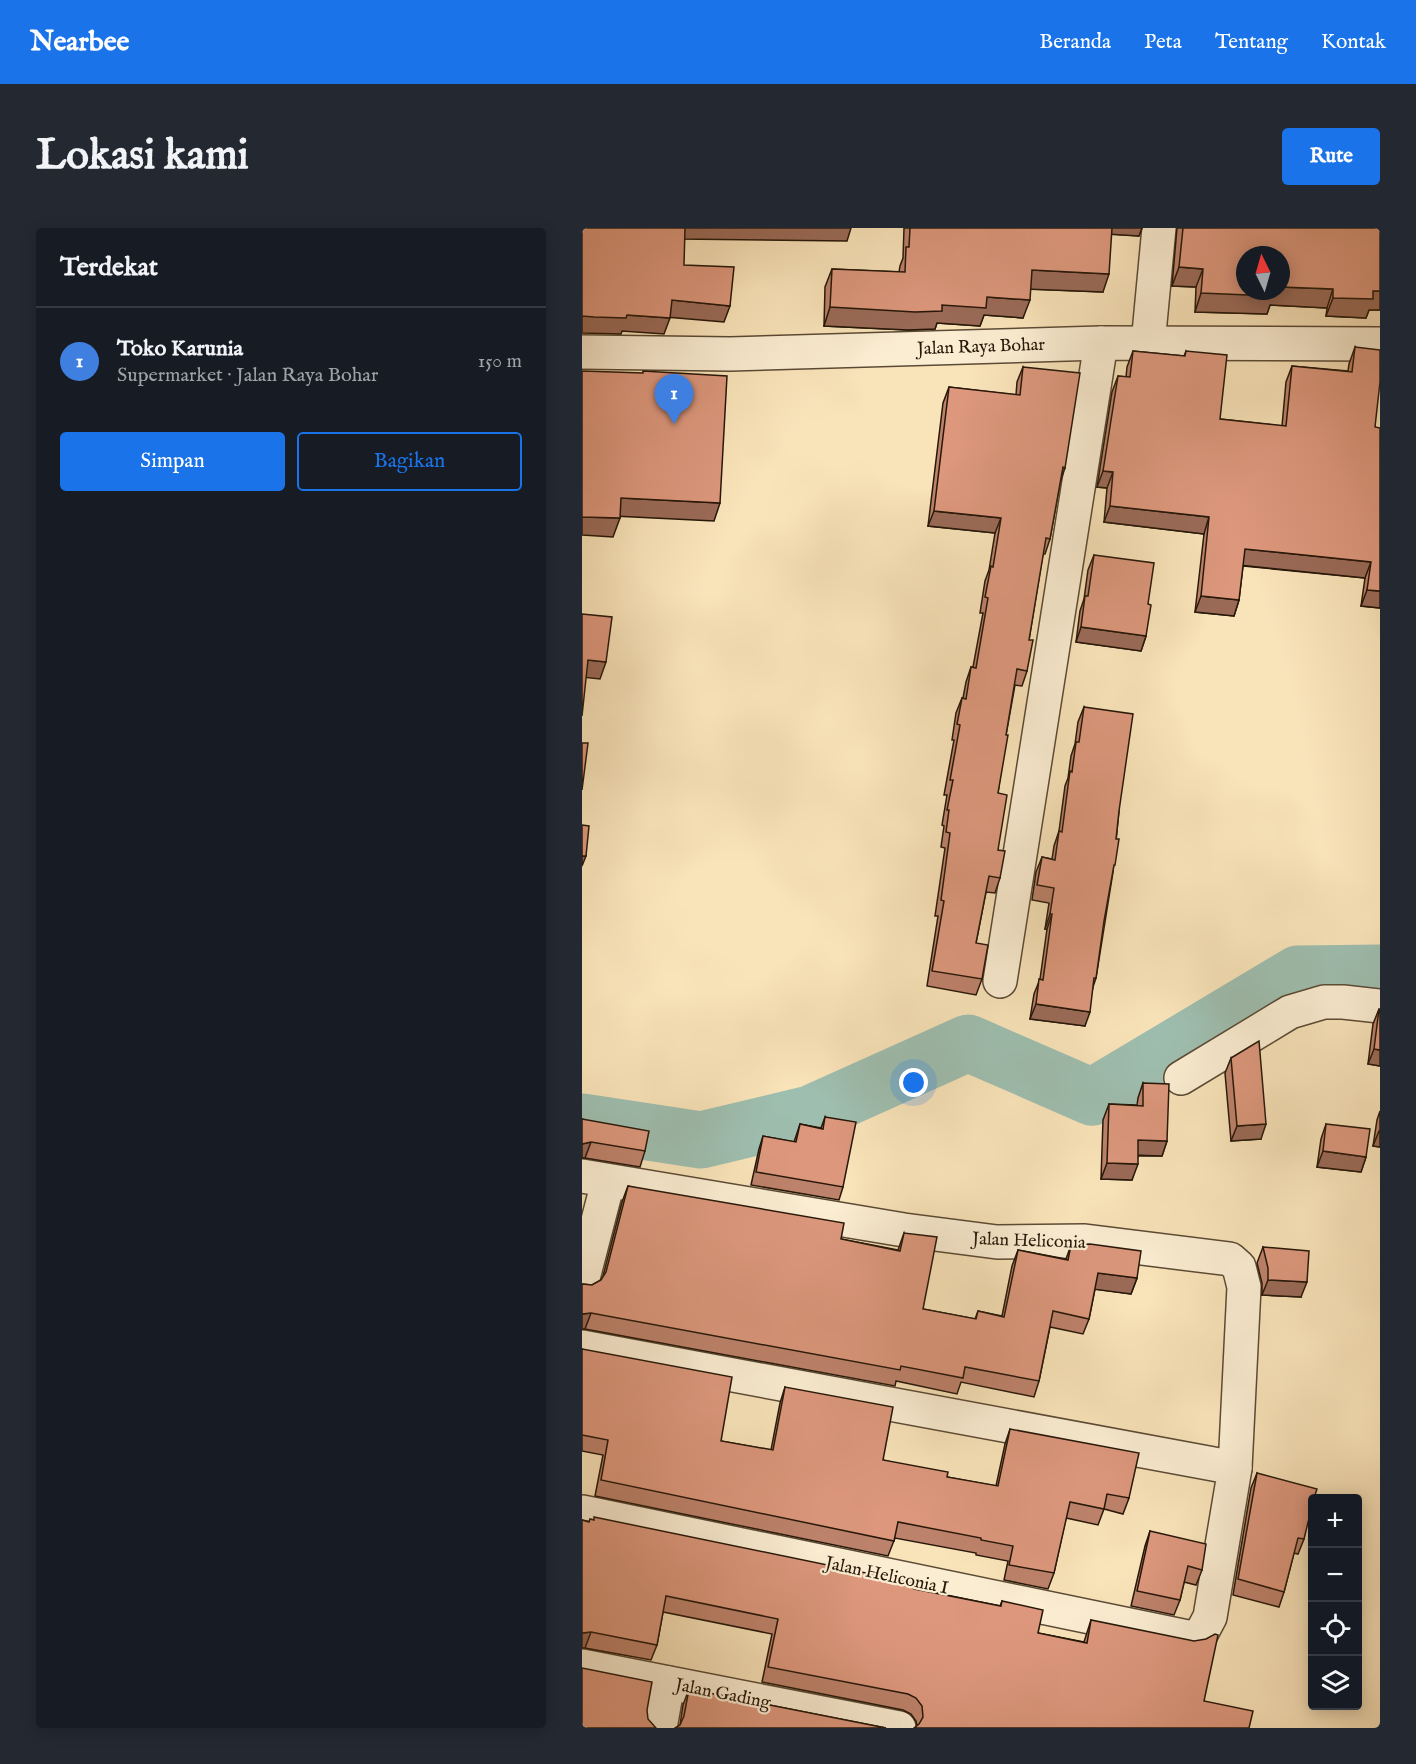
<!DOCTYPE html>
<html lang="id">
<meta charset="utf-8">
<style>
body{margin:0;font-family:"IM FELL English",serif;background:#242831;color:#f1f3f6}
.controls{position:absolute;right:18px;bottom:18px;display:grid;overflow:hidden;border-radius:6px;box-shadow:0 3px 15px #0003}
.controls button{width:54px;height:54px;display:grid;place-items:center;padding:0;border:0;border-bottom:2px solid #363941;background:#171b24;color:#f1f3f6;font:30px sans-serif}
.compass{position:absolute;left:654px;top:18px;width:54px;height:54px;border-radius:50%;background:#171b24;box-shadow:0 3px 15px #0003;rotate:355deg}
.you{position:absolute;left:332px;top:855px;width:21px;height:21px;margin:-15px;border:4px solid #fff;border-radius:50%;background:#1a73e8;box-shadow:0 0 0 9px #1a73e833}
.badge{display:grid;place-items:center;width:39px;height:39px;border-radius:50%;background:#1a73e8;color:#fff;font-size:20px;font-weight:700}
.pin{position:absolute;translate:-50% -50px;filter:drop-shadow(0 2px 3px #0008)}
.pin::after{content:'';position:absolute;top:32px;width:21px;height:18px;background:inherit;clip-path:polygon(0 0,100% 0,50% 100%)}
.list{margin:0;padding:0;list-style:none}
h2{display:flex;justify-content:space-between;align-items:center;height:78px;margin:0;padding:0 24px;font-size:26px}
h2 small{font-size:20px;font-weight:400;color:#9ea1a6}
.list li{display:grid;grid-template-columns:39px 1fr auto;gap:18px;align-items:center;box-sizing:border-box;height:108px;padding:0 24px;border-top:2px solid #363941}
.list b{display:block;font-size:22px;white-space:nowrap}
.list p{margin:0;font-size:20px;white-space:nowrap;color:#9ea1a6}
.list em{font-size:20px;font-style:normal;color:#9ea1a6}
.actions{display:flex;gap:12px;padding:18px 24px}
.actions a{flex:1;padding:14px 0;border:2px solid #1a73e8;border-radius:6px;text-align:center;font-size:21px;color:#1a73e8}
.actions .main{background:#1a73e8;color:#fff}
.icon{flex:none;width:33px;height:33px;fill:none;stroke:currentColor;stroke-width:2;stroke-linecap:round;stroke-linejoin:round}
.map{position:relative;flex:none;width:798px;height:1500px;overflow:hidden;border-radius:6px}
header{display:flex;align-items:center;gap:36px;box-sizing:border-box;height:84px;padding:0 30px;background:#1a73e8;color:#fff}
header strong{font-size:28px}
nav{display:flex;gap:33px;margin-inline-start:auto;font-size:21px}
.intro{display:flex;align-items:center;justify-content:space-between;box-sizing:border-box;height:144px;padding:0 36px}
h1{margin:0;font-size:42px}
.button{padding:15px 27px;border-radius:6px;background:#1a73e8;color:#fff;font-size:21px;font-weight:700}
main{display:flex;gap:36px;padding:0 36px}
aside{flex:1;background:#171b24;border-radius:6px;box-shadow:0 3px 15px #0003}
.map>svg:first-child{display:block}
.lines{fill:none;stroke-linecap:round;stroke-linejoin:round}
.river{stroke:#9ebeaf;stroke-width:57}
.minor-casing{stroke:#5b4a35;stroke-width:36}
.minor{stroke:#fbedd2;stroke-width:33}
.wall{fill:#bd826b;stroke:#261709;stroke-width:1.5}
.shaded-wall{fill:#9a6a57;stroke:#261709;stroke-width:1.5}
.building{fill:#dc977c;stroke:#261709;stroke-width:1.5}
.labels{text-anchor:middle;stroke-width:4.5;stroke-linejoin:round;paint-order:stroke}
.street-label{font-size:18px;fill:#261709;stroke:#fbedd2}
</style>
<header>
<strong>Nearbee</strong>
<nav><a>Beranda</a><a>Peta</a><a>Tentang</a><a>Kontak</a></nav>
</header>
<div class="intro"><h1>Lokasi kami</h1><a class="button">Rute</a></div>
<main>
<aside>
<h2>Terdekat<small></small></h2>
<ul class="list">
<li><span class="badge" style="background:#3f7fe0">1</span><div><b>Toko Karunia</b><p>Supermarket · Jalan Raya Bohar</p></div><em>150 m</em></li>
</ul>
<div class="actions"><a class="main">Simpan</a><a>Bagikan</a></div>
</aside>
<div class="map">
<svg width="798" height="1500" viewBox="0 0 798 1500">
<rect width="100%" height="100%" fill="#f9e3b9"/>
<filter id="stains"><feTurbulence type="fractalNoise" baseFrequency=".00333" numOctaves="4"/><feColorMatrix values="0 0 0 0 .2 0 0 0 0 .09 0 0 0 0 .02 0 0 0 .5 -.17"/></filter>
<radialGradient id="worn" r=".72"><stop offset=".6" stop-color="#630" stop-opacity="0"/><stop offset="1" stop-color="#630" stop-opacity=".3"/></radialGradient>
<g class="lines">
<path class="river" d="M0,894l119,18 109,-26 158,-71 124,54 206,-123 82,-1"/>
<g class="minor-casing">
<g id="minor">
<path d="M566,116l11,-116"/>
<path d="M0,124l148,2 371,-11 279,1"/>
<path d="M418,753l101,-638"/>
<path d="M599,850l109,-66 34,-10h19l37,4"/>
<path d="M0,948l322,54 93,12 88,-1 145,18 9,8 5,20 -9,181"/>
<path d="M0,1054l26,-100"/>
<path d="M0,1119l653,121 -25,149 -8,15 -10,6 -610,-126"/>
<path d="M0,1438l317,62"/>
<path d="M78,1500l8,-45"/>
</g>
</g>
<use href="#minor" class="minor"/>
</g>
<g class="wall">
<path d="M322,0h238l-3,8 -28,-2 -8,58 -73,-3 -7,29 -39,-3 -4,11 -43,-3 -2,6 -27,1 -84,-4 1,-39 7,-18 67,3 1,-6 3,-8z"/>
<path d="M595,0h203v82h-11l-3,8 -40,-2 1,-8 -57,-3 -3,9 -72,-2 1,-25 -24,-1z"/>
<path d="M773,119l20,80 5,181 -19,-2 4,-28 -122,-12 -4,34 -5,16 -39,-4 9,-78 -100,-12 3,-34 -10,-1 15,-95 6,-16 8,1 1,-10 6,-16 51,5 2,-5 34,68 62,7 4,-44 6,-16 56,5 1,-7z"/>
<path d="M441,139l37,116 -10,56 -5,15h-2l-14,86 -2,31 -5,15 -7,-1 -9,50 -8,58v57l2,28 -5,15 -9,-1 -10,51 6,36 -6,16 -49,-9 11,-70h-3l10,-68 -4,-1 3,-21 -2,-1 5,-30h-3l10,-55h-2l4,-27 6,-15h1l3,-16 5,-15h2l10,-54h-3l5,-32 4,-11 6,-37 -67,-7 15,-123 6,-16 67,8 1,-13z"/>
<path d="M512,327l54,49 -2,32 -5,15 -65,-9 4,-31 4,-12 4,-29z"/>
<path d="M502,479l35,104 -6,61 -17,106 -3,9 -8,39 -55,-7 4,-25 6,-15 7,-50h-2l4,-26 -17,-3 4,-28 6,-15 10,2 2,-13 5,-15 6,-45 3,-8 3,-22 4,-12 3,-22z"/>
<path d="M797,781l1,57 -12,-2 5,-40z"/>
<path d="M649,830l30,81 -30,2 -6,-68z"/>
<path d="M561,855l24,58 -5,15h-24l-6,24 -31,-1 2,-59 6,-16 28,1 1,-7z"/>
<path d="M798,883v36l-7,-1 4,-26z"/>
<path d="M243,889l18,70 -4,13 -88,-15 8,-36 4,-13 31,6 6,-18 21,4z"/>
<path d="M0,891l63,32 -5,16 -55,-9h-3z"/>
<path d="M744,896l40,33 -5,15 -44,-5 4,-28z"/>
<path d="M46,958l213,53 57,11 6,-17 19,76 52,10 3,-8 24,5 10,-50 6,-16 48,9 5,-14 66,33 -6,16 -36,-5 -6,30 -6,15 -33,-7 -11,54 -5,16 -73,-15 -4,12 -61,-13 -1,5 -310,-57h-3v-45l10,1 9,-5 2,-4 19,-74z"/>
<path d="M681,1019l38,50 -39,-2v-12l-5,-20z"/>
<path d="M0,1121l139,92 50,9 9,-47 5,-16 98,73 64,17 49,9 9,-42 5,-15 119,69 -6,16 -19,-5 -6,16 -32,-7 -12,55 -6,16 -44,-9 4,-19 -32,-6v-2l-81,-15 -7,18 -293,-60 8,-41 -21,-4z"/>
<path d="M675,1245l47,66 -6,15 -4,-1 -10,39 -5,15 -46,-12 18,-107z"/>
<path d="M0,1292l418,86 2,-5 36,32 46,9 7,-22 113,81 -287,25 -1,-5 -5,-7 -8,-4 -141,-28 10,-48 -109,-22 -6,33 -6,15 -66,-12z"/>
<path d="M568,1303l52,39 -6,15 -12,-3 -4,18 -6,15 -43,-9 14,-60z"/>
<path d="M107,1461l197,39 -206,-3 3,-20z"/>
</g>
<g class="shaded-wall">
<path d="M101,0h168l-4,13 -168,-2z"/>
<path d="M526,0h34l-3,8 -33,-2z"/>
<path d="M597,39l24,2 -7,18 -24,-1z"/>
<path d="M450,42l77,4 -6,18 -78,-3z"/>
<path d="M699,59l52,2 -6,19 -57,-3 -3,9 -72,-2 6,-19 80,-2z"/>
<path d="M791,63h7v19h-11l-3,8 -40,-2 7,-18z"/>
<path d="M405,69l43,3 -7,18 -39,-3 -4,11 -43,-3 -2,6 -27,1 -84,-4 6,-19z"/>
<path d="M90,72l58,6 -6,16 -58,-5z"/>
<path d="M45,87l43,3 -6,16 -42,-3 -1,3 -39,-1v-17z"/>
<path d="M481,239l2,1 -5,15z"/>
<path d="M521,243l10,1 -6,16 -10,-1z"/>
<path d="M39,270l99,5 -6,18 -100,-5z"/>
<path d="M528,278l99,11 -5,17 -100,-12z"/>
<path d="M352,283l67,7 -6,15 -67,-7z"/>
<path d="M0,289l38,1 -7,19 -31,-2z"/>
<path d="M663,321l126,13 -6,16 -126,-13z"/>
<path d="M785,362l13,1v17l-19,-2z"/>
<path d="M619,368l38,4 -5,16 -39,-4z"/>
<path d="M499,399l65,9 -5,15 -65,-9z"/>
<path d="M6,432l18,2 -6,17 -18,-2z"/>
<path d="M0,628h4l-4,10z"/>
<path d="M468,686h2l-5,15h-2z"/>
<path d="M454,776l54,8 -5,14 -55,-7z"/>
<path d="M792,821l6,1v16l-12,-2z"/>
<path d="M684,896l-5,15 -30,2 6,-15z"/>
<path d="M797,903h1v16l-7,-1z"/>
<path d="M556,912l29,1 -5,15 -29,-1z"/>
<path d="M9,914l-6,16h-3v-14z"/>
<path d="M741,923l43,6 -5,15 -44,-5z"/>
<path d="M525,935l31,1 -6,16 -31,-1z"/>
<path d="M516,1045l39,5 -6,16 -39,-5z"/>
<path d="M686,1052l39,2 -6,15 -39,-2z"/>
<path d="M9,1085l-6,16h-3v-15z"/>
<path d="M9,1404l-6,16h-3v-15z"/>
</g>
<g class="building">
<path d="M0,0h103l-1,37 50,2 -4,39 -58,-6 -2,18 -43,-3 -1,3 -32,-1 -12,-1z"/>
<path d="M328,0h202l-3,46 -77,-4 -2,30 -43,-3 -1,11 -44,-3v6l-27,1 -85,-5 2,-38 73,3 1,-25h3z"/>
<path d="M601,0h197v63h-7v8l-40,-1v-9l-52,-2v-32h-36v36h29v5l-73,-3 2,-24 -24,-2z"/>
<path d="M773,119l25,3v32l-5,45 5,1v163l-13,-1 4,-28 -126,-13 -6,51 -38,-4 8,-79 -99,-11 3,-34 -10,-1 15,-95 12,1 3,-26 52,5 1,-5 41,4 -7,64 66,7 6,-60 60,6z"/>
<path d="M441,139l57,6 -15,95 -2,-1 -13,72 -4,-1 -17,102h4l-6,31 -10,-2 -11,66h2l-10,58 9,2 -9,55 7,1 -5,27 -11,-2 -13,67 12,2 -6,34 -50,-8 12,-70 -3,-1 9,-67 -4,-1 3,-22h-2l6,-30h-3l10,-55 -3,-1 5,-26 4,1 5,-32 5,1 12,-70 -3,-1 6,-31 2,1 8,-49 -67,-7 15,-124 71,8z"/>
<path d="M0,143l61,2v-2l84,5 -7,127 -99,-5 -1,20 -38,-1z"/>
<path d="M512,327l60,8 -6,41 3,1 -5,31 -65,-9 4,-31h3z"/>
<path d="M0,386l30,3 -6,45 -18,-2 -6,56z"/>
<path d="M502,479l49,7 -14,97 -3,28h3l-4,26h-1l-10,56 -8,57h-2l-4,34 -54,-8 3,-25 4,1 9,-66h-2l4,-26 -17,-3 5,-28 13,3 4,-29 3,1 8,-61 2,1 4,-30h3z"/>
<path d="M0,515h6l-6,47z"/>
<path d="M0,597l7,1 -3,30h-4z"/>
<path d="M797,781h1v41l-6,-1z"/>
<path d="M677,813l7,83 -29,2 -6,-68z"/>
<path d="M561,855l26,1 -2,57 -29,-1v24l-31,-1 2,-59 34,2z"/>
<path d="M243,889l31,5 -13,65 -87,-15 7,-36 33,6 4,-18 23,5z"/>
<path d="M0,891l67,12 -4,20 -54,-9 -9,2z"/>
<path d="M744,896l44,5 -4,28 -43,-6z"/>
<path d="M46,958l216,37 -3,16 59,12 4,-18 33,4 -14,72 53,10 2,-8 26,6 14,-67 50,10 3,-15 19,-1 51,7 -4,27 -39,-5 -9,46 -36,-8 -14,70 -74,-14 -2,11 -62,-12 -1,4 -309,-57 -9,1v-30l10,1 9,-5 5,-8z"/>
<path d="M681,1019l46,4 -2,31 -39,-2v-12z"/>
<path d="M0,1121l150,28 -11,64 52,9 12,-63 108,20 -10,53 65,12 -1,5 51,9 12,-57 129,24 -10,45 -22,-4 -3,15 -34,-7 -16,71 -45,-8 4,-19 -32,-6v-2l-83,-16 -4,19 -293,-61 7,-40 -26,-5z"/>
<path d="M675,1245l60,16 -3,9h-2v8l-8,33 -6,-1 -14,54 -46,-13z"/>
<path d="M12,1289l321,66 -1,6 87,17 1,-5 41,9 -5,23 49,10 4,-23 103,21 12,-2 9,-5 3,1 -14,66 49,10 -4,17h-335l5,-4 4,-7 -1,-11 -6,-8 -8,-4 -140,-27 10,-48 -112,-23 -9,49 -66,-13 -9,1v-113l7,2 1,-3 4,1z"/>
<path d="M568,1303l56,13 -4,26 -14,-4 -8,34 -43,-9z"/>
<path d="M0,1440l70,14 -5,28 1,9 8,9h-74z"/>
<path d="M107,1461l197,39h-211l5,-3 4,-9z"/>
</g>
<g class="labels">
<g class="street-label">
<text transform="translate(399 118) rotate(-2)" y="6">Jalan Raya Bohar</text>
<text transform="translate(447 1012) rotate(2)" y="6">Jalan Heliconia</text>
<text transform="translate(305 1347) rotate(12)" y="6">Jalan Heliconia I</text>
<text transform="translate(141 1465) rotate(11)" y="6">Jalan Gading</text>
</g>
</g>
<rect width="100%" height="100%" filter="url(#stains)"/>
<rect width="100%" height="100%" fill="url(#worn)"/>
</svg>
<div class="controls">
<button>+</button>
<button>−</button>
<button><svg class="icon" aria-label="locate" viewBox="0 0 24 24"><circle cx="12" cy="12" r="6"/><path d="M12 2v4M12 18v4M2 12h4M18 12h4"/></svg></button>
<button><svg class="icon" aria-label="layers" viewBox="0 0 24 24"><path d="M12 4l9 5-9 5-9-5zM3 14l9 5 9-5"/></svg></button>
</div>
<svg class="compass" viewBox="-18 -18 36 36"><path d="M0-13l5 13h-10z" fill="#e53935"/><path d="M0 13l5-13h-10z" fill="#9ea1a6"/></svg>
<div class="you"></div>
<div class="pin badge" style="left:92px;top:196px;background:#3f7fe0">1</div>
</div>
</main>
